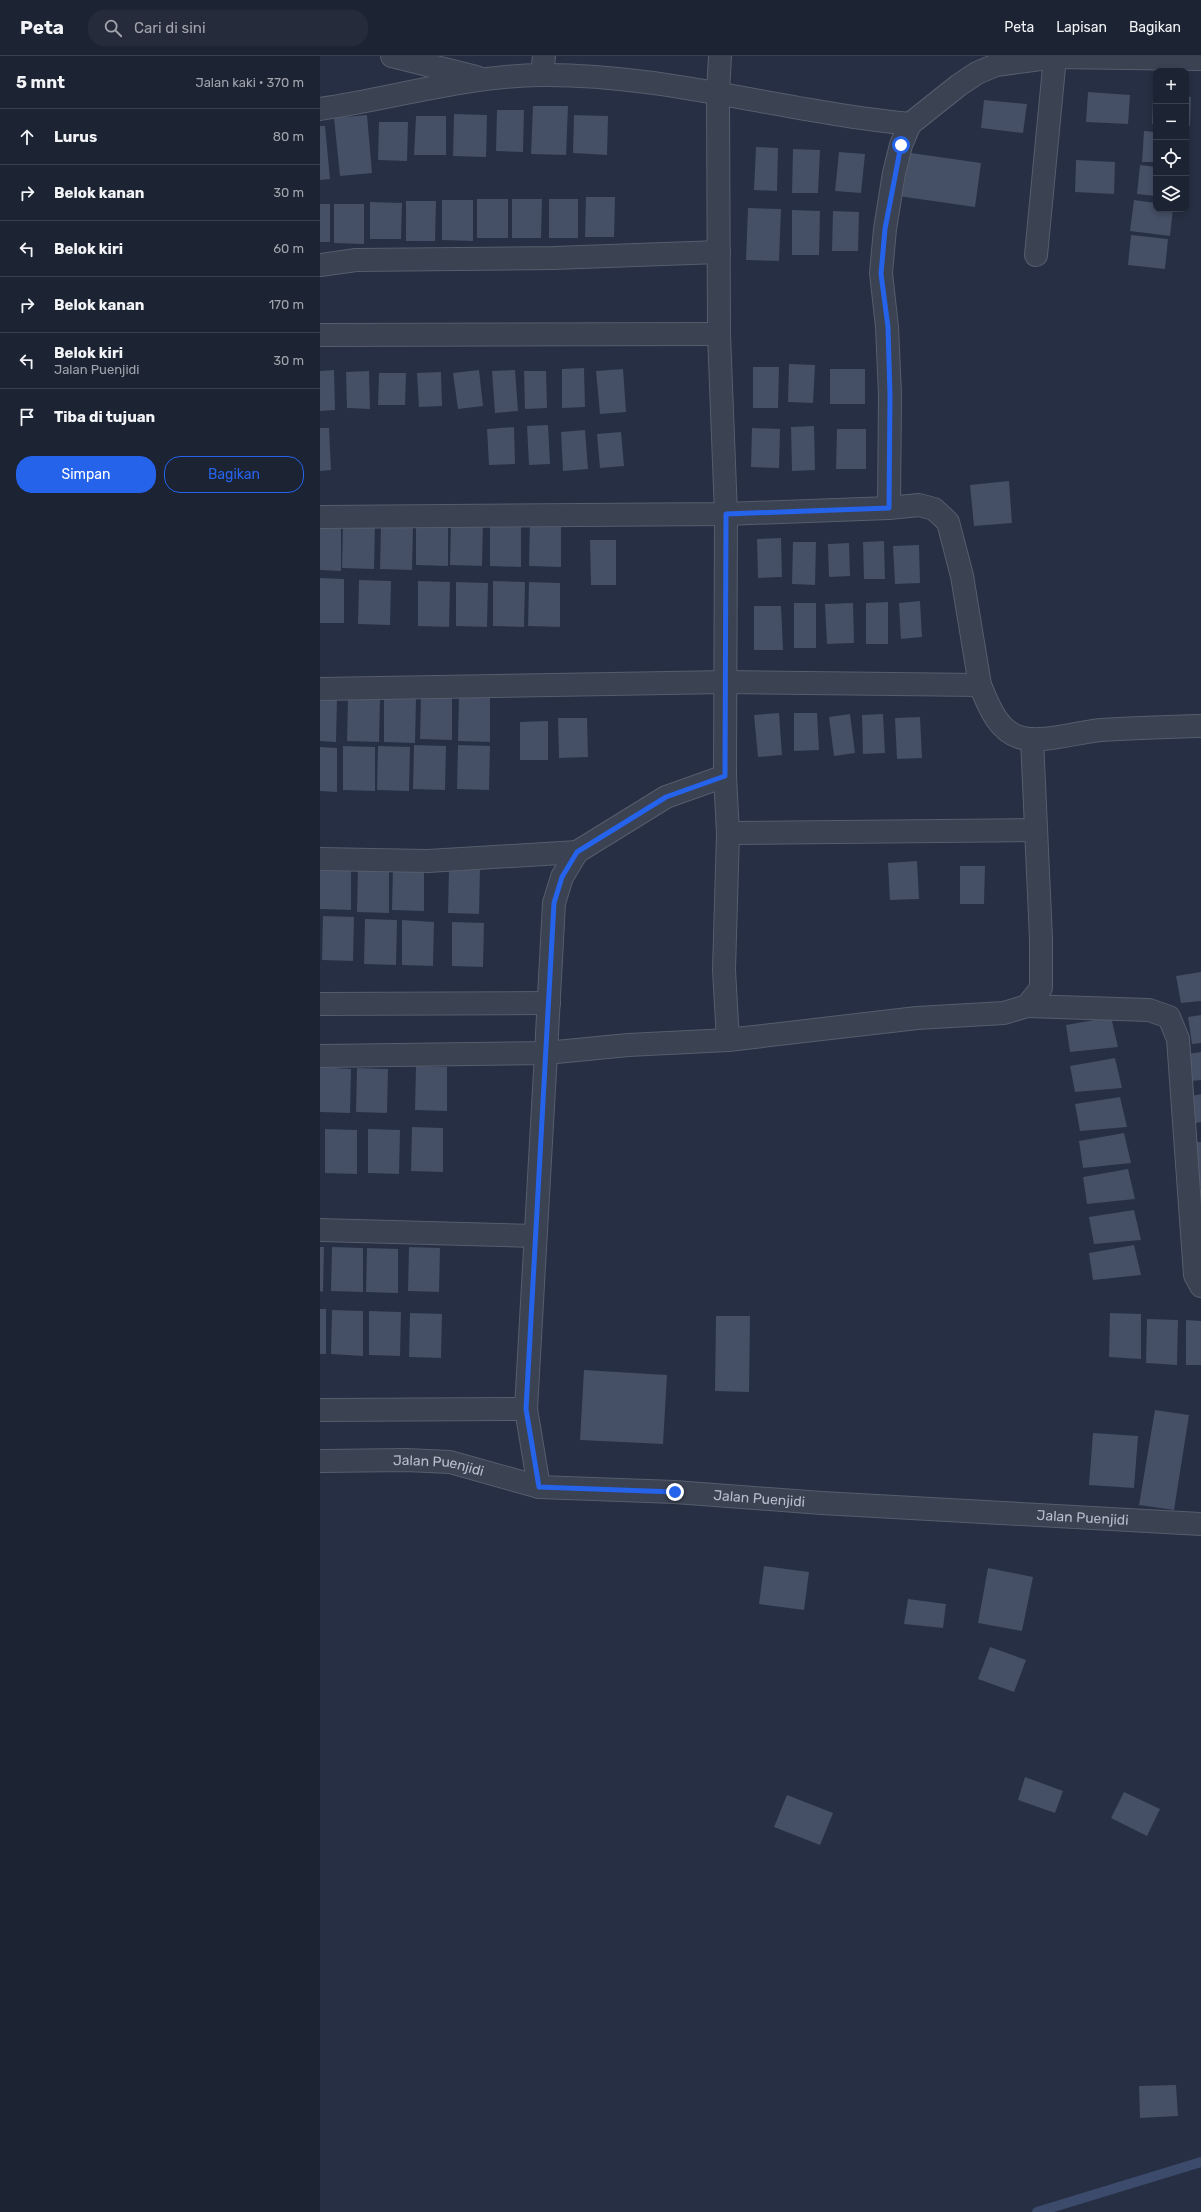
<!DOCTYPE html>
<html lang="id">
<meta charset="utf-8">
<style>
body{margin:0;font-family:Rubik,sans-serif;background:#252b3a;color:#f1f3f6}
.controls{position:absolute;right:12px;top:12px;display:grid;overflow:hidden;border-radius:8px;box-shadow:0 2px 6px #0003}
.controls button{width:36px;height:36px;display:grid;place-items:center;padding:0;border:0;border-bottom:1px solid #3a404d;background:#1c2332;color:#f1f3f6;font:20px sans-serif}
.stop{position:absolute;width:12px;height:12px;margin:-9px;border:3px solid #2563eb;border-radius:50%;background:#fff}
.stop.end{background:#2563eb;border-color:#fff;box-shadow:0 1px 4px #0008}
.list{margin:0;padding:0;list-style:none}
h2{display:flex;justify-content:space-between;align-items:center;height:52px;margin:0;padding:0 16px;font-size:17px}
h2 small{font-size:13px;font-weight:400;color:#a0a4ac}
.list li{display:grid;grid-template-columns:26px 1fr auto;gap:12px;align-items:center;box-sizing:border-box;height:56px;padding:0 16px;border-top:1px solid #3a404d}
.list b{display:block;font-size:15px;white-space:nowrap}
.list p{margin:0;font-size:13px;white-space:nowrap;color:#a0a4ac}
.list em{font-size:13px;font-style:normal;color:#a0a4ac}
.actions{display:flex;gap:8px;padding:12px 16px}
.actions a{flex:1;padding:9px 0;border:1px solid #2563eb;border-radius:16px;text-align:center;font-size:14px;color:#2563eb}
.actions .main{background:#2563eb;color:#fff}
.icon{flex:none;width:22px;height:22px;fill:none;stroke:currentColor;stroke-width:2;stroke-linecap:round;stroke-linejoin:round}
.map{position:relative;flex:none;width:881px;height:2156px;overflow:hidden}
header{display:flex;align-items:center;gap:24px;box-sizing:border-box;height:56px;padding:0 20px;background:#1c2332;border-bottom:1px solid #3a404d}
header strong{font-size:19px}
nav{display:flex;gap:22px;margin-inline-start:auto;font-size:14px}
.search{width:280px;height:36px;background:#252b3a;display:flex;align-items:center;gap:10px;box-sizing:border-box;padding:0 14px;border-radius:16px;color:#a0a4ac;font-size:15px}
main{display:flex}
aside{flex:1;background:#1c2332}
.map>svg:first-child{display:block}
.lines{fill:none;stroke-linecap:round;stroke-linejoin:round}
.stream{stroke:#3c4a6b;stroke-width:10}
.building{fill:#454f65}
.street-casing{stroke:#565d6d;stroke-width:24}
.street{stroke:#3b4252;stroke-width:22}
.route{stroke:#2563eb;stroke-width:5}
.labels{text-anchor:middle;stroke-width:3;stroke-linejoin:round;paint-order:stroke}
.street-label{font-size:14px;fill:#b8bdcc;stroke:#1f2738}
</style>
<header>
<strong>Peta</strong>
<div class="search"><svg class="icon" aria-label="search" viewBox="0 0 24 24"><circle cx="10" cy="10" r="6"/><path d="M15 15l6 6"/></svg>Cari di sini</div>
<nav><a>Peta</a><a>Lapisan</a><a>Bagikan</a></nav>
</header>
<main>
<aside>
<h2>5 mnt<small>Jalan kaki · 370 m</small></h2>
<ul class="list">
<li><svg class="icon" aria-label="ahead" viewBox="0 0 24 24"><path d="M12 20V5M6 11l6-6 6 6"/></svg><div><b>Lurus</b></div><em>80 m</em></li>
<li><svg class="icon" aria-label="right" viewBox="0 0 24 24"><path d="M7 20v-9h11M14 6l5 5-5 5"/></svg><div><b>Belok kanan</b></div><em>30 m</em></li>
<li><svg class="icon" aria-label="left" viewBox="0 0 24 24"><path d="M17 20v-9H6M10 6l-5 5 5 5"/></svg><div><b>Belok kiri</b></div><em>60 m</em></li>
<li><svg class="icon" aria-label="right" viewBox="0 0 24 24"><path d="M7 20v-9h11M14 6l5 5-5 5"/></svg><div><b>Belok kanan</b></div><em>170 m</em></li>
<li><svg class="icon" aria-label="left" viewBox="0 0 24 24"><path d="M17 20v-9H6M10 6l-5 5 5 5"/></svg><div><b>Belok kiri</b><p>Jalan Puenjidi</p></div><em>30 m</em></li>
<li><svg class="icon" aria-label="arrive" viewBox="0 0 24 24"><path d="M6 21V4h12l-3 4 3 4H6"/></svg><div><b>Tiba di tujuan</b></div></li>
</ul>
<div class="actions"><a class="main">Simpan</a><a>Bagikan</a></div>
</aside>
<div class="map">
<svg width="881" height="2156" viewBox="0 0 881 2156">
<rect width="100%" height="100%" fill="#262f43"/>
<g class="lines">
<path class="stream" d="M717,2156l164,-50"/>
</g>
<g class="building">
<path d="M768,36l42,3 -2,29 -42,-2z"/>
<path d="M833,39h3v29h-4z"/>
<path d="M866,40l5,1 -1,29h-4z"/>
<path d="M664,44l43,4 -4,29 -42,-5z"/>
<path d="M213,50h35l-2,49 -35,-1z"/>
<path d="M177,54h27l-1,42 -27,-1z"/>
<path d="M134,58l33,1 -1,42 -33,-1z"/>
<path d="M47,59l5,58 -32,3 -6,-58z"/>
<path d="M254,59l34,1 -1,39 -34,-2z"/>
<path d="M96,60h30v39h-32z"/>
<path d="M59,66h29l-1,39 -29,-1z"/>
<path d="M0,70h5l5,53 -10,1z"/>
<path d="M824,75l12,1v30h-14z"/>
<path d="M436,91l22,1 -1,43 -23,-1z"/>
<path d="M473,93l27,1 -2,43h-26z"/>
<path d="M519,96l26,2 -4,39 -26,-2z"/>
<path d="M584,96l77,11 -6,44 -77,-11z"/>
<path d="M756,104l39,2 -1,32 -39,-2z"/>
<path d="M820,109l16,2v29l-19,-2z"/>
<path d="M266,141h29l-1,40h-29z"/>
<rect x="157" y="143" width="31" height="39"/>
<path d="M192,143h30l-1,39h-29z"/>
<rect x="229" y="143" width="29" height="39"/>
<path d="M122,144h31v41l-31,-1z"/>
<path d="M814,144l22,3v6h17l-3,27 -40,-5z"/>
<path d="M86,145h30l-1,40h-29z"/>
<path d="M50,146l32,1 -1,36h-31z"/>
<rect x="0" y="148" width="10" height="38"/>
<path d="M14,148h30v40l-30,-1z"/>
<path d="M428,152l33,1 -2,52 -33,-1z"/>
<path d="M472,154l28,1 -1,44h-27z"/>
<path d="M513,155l26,1 -1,39h-26z"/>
<path d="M811,179l37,4 -3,30 -37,-4z"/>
<path d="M469,308l26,1 -2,38 -25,-1z"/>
<path d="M433,311h26l-1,41h-25z"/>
<path d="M264,312l1,39 -23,1v-39z"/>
<path d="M303,313l3,43 -26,2 -4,-43z"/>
<rect x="510" y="313" width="35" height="35"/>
<path d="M14,314l1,40 -15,1v-40z"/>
<path d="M159,314l4,36 -25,3 -5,-36z"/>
<path d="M195,314l3,41 -23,2 -3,-42z"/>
<path d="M49,315l1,38 -23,-1 -1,-36z"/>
<path d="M204,315h22l1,37 -22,1z"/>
<path d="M121,316l1,34 -23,1 -2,-34z"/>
<path d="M59,317h27l-1,32h-27z"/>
<path d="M228,369l2,39 -21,1 -2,-39z"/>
<path d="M494,370l1,44 -23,1 -1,-44z"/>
<path d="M194,371l1,37 -26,1 -2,-36z"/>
<path d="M0,372h9l2,42 -11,1z"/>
<path d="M432,372l28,1 -1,39 -28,-1z"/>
<path d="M517,373h29v40h-30z"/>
<path d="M265,374l3,39 -25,2 -2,-39z"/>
<path d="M301,376l3,34 -24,2 -3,-34z"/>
<path d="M689,425l3,42 -38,3 -4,-41z"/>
<path d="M96,465l32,1v44l-32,-1z"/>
<path d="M131,465l32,1 -1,44 -32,-1z"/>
<path d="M170,466l31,1v44l-31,-1z"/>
<path d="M210,466l31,1v44l-32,-1z"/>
<path d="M23,467l32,2 -1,44 -32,-1z"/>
<path d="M61,469l32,1 -1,44 -32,-1z"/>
<path d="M0,470l21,1v44l-21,-1z"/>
<path d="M461,482l1,39 -24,1 -1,-39z"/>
<path d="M270,484h26v45h-25z"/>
<path d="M564,485l1,38h-21l-1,-37z"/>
<path d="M473,486h23l-1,43 -23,-1z"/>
<path d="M529,487l1,33 -21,1 -1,-33z"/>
<path d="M599,489l1,38 -25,1 -2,-38z"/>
<path d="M0,522l24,1v44h-24z"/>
<path d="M39,524l32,1 -1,44 -32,-1z"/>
<path d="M98,525l32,1 -1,45 -31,-1z"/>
<path d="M173,525l32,1 -1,45 -31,-1z"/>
<path d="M136,526l32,1 -1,44 -31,-1z"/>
<path d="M209,526l31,1v44l-32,-1z"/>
<path d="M600,545l2,36 -21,2 -2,-36z"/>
<path d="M568,546v42h-22v-41z"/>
<rect x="474" y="547" width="22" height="45"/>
<path d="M533,547l1,40 -27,1 -2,-40z"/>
<path d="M434,550h27l2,44h-29z"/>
<path d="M101,638l31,2v44l-32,-1z"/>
<path d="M139,640l31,1v45l-32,-1z"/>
<path d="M0,641l17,1 -1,44 -16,-1z"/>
<path d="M28,641l32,1 -1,44 -32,-1z"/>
<path d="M64,641l32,1 -1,45 -31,-1z"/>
<path d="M459,657l3,42 -24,2 -4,-42z"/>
<path d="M474,657h23l2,37 -25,1z"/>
<path d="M530,658l5,39 -21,3 -5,-39z"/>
<path d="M563,658l2,39 -22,1 -1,-39z"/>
<path d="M600,661l2,41 -25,1 -2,-41z"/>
<path d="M238,662h29l1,39 -29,1z"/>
<path d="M228,665v39h-28v-38z"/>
<path d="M94,689l32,1 -1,44 -32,-1z"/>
<path d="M138,689l32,1 -1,44 -32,-1z"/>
<path d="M23,690l32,1v44l-32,-1z"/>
<path d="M58,690l32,1 -1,44 -32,-1z"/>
<path d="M0,691l17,1v44l-17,-1z"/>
<path d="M597,805l2,38 -29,1 -2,-37z"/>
<path d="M0,809l31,1v44l-31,-1z"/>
<path d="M73,810l31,1v44l-32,-1z"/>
<path d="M640,810h25l-1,38h-24z"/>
<path d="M38,811l31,1v45l-32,-1z"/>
<path d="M129,813l31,1 -1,44 -31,-1z"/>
<path d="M3,860l31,1 -1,44 -31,-1z"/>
<path d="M45,863l32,1 -1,45 -32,-1z"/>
<path d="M82,864l32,2 -1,44 -31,-1z"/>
<path d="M132,866l32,1 -1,44 -31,-1z"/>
<path d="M881,916v29l-20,2 -5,-27z"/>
<path d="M881,959v28l-9,1 -4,-27z"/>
<path d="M791,961l7,30 -48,5 -4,-27z"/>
<path d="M881,996v28l-10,1 -4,-27z"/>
<path d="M795,1002l7,30 -47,4 -5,-26z"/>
<path d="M96,1010l31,1v44l-32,-1z"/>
<path d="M0,1011l31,2 -1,44 -30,-1z"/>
<path d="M37,1012l31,1 -1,44 -31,-1z"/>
<path d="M881,1038v28l-5,1 -4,-27z"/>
<path d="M800,1041l7,30 -47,4 -5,-27z"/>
<path d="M92,1071l31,1v44l-32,-1z"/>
<path d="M5,1073l32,1v44l-32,-1z"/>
<path d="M48,1073l32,1 -1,44 -31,-1z"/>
<path d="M804,1077l7,30 -48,5 -4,-27z"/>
<path d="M873,1086h8v44h-9z"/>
<path d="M808,1113l7,30 -48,5 -4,-27z"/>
<path d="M814,1154l7,30 -47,4 -5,-27z"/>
<path d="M814,1189l7,30 -48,5 -4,-27z"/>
<path d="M0,1191h4l-1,45 -3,-1z"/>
<path d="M12,1191l31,1v44l-32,-1z"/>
<path d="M89,1191l31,1 -1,44 -31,-1z"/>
<path d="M47,1192l31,1v44l-32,-1z"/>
<rect x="0" y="1253" width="6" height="45"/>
<path d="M12,1254l31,1v45l-32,-2z"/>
<path d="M49,1255l32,1 -1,44 -31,-1z"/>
<path d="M90,1257l32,1 -1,44 -32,-1z"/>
<path d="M790,1257l31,1v45l-32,-2z"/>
<path d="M396,1260h34l-1,76 -34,-1z"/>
<path d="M827,1263l31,1 -1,45 -31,-2z"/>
<path d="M866,1264l15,1v44h-15z"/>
<path d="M264,1314l83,5 -4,69 -83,-4z"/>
<path d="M835,1354l34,5 -15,95 -35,-5z"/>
<path d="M773,1377l45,3 -4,52 -45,-3z"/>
<path d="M444,1510l45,6 -5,38 -45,-6z"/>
<path d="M668,1512l45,9 -11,54 -44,-8z"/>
<path d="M588,1543l38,5 -3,24 -39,-4z"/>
<path d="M670,1591l36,13 -12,32 -36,-13z"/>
<path d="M705,1721l38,14 -8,22 -37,-13z"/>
<path d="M804,1736l36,17 -13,27 -36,-18z"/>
<path d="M467,1739l46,18 -13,32 -46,-18z"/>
<path d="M856,2029l2,31 -38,2 -1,-32z"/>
</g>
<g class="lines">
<g class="street-casing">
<g id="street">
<path d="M72,0l84,21"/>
<path d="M400,0l-2,36 1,242 7,180 -1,262 3,57 -4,137 4,70 189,-22 87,-5 23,-7 14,-18v-49l-9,-200"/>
<path d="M222,19l2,-19"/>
<path d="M0,53c73,-11 147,-33 221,-34 98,-1 193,23 288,38 27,5 54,8 81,11l49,-39 18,-12 19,-8 59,-8 146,2"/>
<path d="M716,199l19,-198"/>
<path d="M0,209l36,-5 198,-2 165,-6"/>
<path d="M0,279l399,-1"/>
<path d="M569,452l1,-113 -3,-68 -6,-54 4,-44 9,-56 7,-28 9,-21"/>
<path d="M0,461l406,-3 163,-6 30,-3 15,4 14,13 14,54 18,109"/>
<path d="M0,633l406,-7 254,3c8,19 17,45 39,52 22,7 58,-5 82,-7 33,-2 67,-3 100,-4"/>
<path d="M405,720l-59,21 -89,55 -15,25 -8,26 -8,150 82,-8 100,-5"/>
<path d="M408,777l308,-3"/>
<path d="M0,803l108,2 149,-9"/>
<path d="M0,948l229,-1"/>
<path d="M707,950l122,4 20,7 9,22 17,236 6,11"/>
<path d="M0,1000l226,-3 -20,356 13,78"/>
<path d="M0,1174l214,6"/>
<path d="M0,1354l206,-1"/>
<path id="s1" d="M0,1405l86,-1 44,2 89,25 136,5 147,11 379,21"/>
</g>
</g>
<use href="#street" class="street"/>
</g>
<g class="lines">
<path class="route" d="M355,1436l-136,-5 -13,-78 28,-506 8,-26 15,-25 89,-55 59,-21 1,-262 163,-6 1,-113 -2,-68 -7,-53 4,-45 16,-84"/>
</g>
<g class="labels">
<g class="street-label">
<text dy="5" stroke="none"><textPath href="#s1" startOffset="119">Jalan Puenjidi</textPath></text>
<text dy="5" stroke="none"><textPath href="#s1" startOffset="443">Jalan Puenjidi</textPath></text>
<text dy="5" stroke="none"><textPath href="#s1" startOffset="767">Jalan Puenjidi</textPath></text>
</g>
</g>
</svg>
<div class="controls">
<button>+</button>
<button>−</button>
<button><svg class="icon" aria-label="locate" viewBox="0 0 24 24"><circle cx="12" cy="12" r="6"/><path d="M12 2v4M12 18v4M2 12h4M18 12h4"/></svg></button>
<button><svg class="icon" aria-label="layers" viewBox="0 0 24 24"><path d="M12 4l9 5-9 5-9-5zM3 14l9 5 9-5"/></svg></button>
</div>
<div class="stop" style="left:581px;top:89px"></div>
<div class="stop end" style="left:355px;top:1436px"></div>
</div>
</main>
